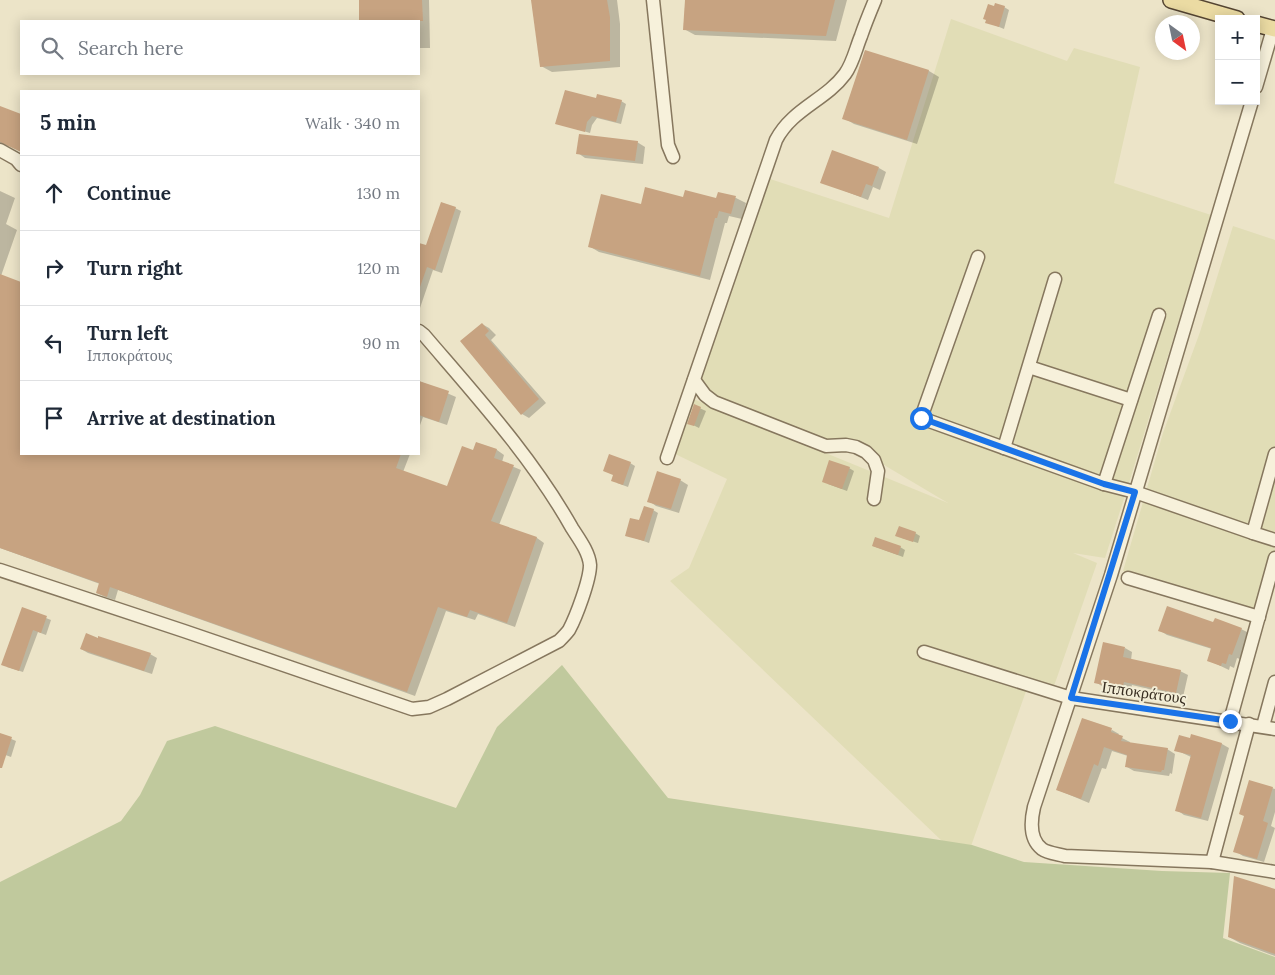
<!DOCTYPE html>
<meta charset="utf-8">
<style>
body{margin:0;font-family:Lora,serif;background:#f2f2f3;color:#1f2937}
.controls{position:absolute;right:15px;top:15px;display:grid;overflow:hidden;border-radius:0px;box-shadow:0 2px 12px #0003}
.controls button{width:45px;height:45px;display:grid;place-items:center;padding:0;border:0;border-bottom:1px solid #e0e1e3;background:#fff;color:#1f2937;font:25px sans-serif}
.compass{position:absolute;left:1155px;top:15px;width:45px;height:45px;border-radius:50%;background:#fff;box-shadow:0 2px 12px #0003;rotate:147deg}
.stop{position:absolute;width:15px;height:15px;margin:-11px;border:4px solid #1a73e8;border-radius:50%;background:#fff}
.stop.end{background:#1a73e8;border-color:#fff;box-shadow:0 1px 5px #0008}
.list{margin:0;padding:0;list-style:none}
h2{display:flex;justify-content:space-between;align-items:center;height:65px;margin:0;padding:0 20px;font-size:21px}
h2 small{font-size:16px;font-weight:400;color:#747a83}
.list li{display:grid;grid-template-columns:32px 1fr auto;gap:15px;align-items:center;box-sizing:border-box;height:75px;padding:0 20px;border-top:1px solid #e0e1e3}
.list b{display:block;font-size:19px;white-space:nowrap}
.list p{margin:0;font-size:16px;white-space:nowrap;color:#747a83}
.list em{font-size:16px;font-style:normal;color:#747a83}
.icon{flex:none;width:28px;height:28px;fill:none;stroke:currentColor;stroke-width:2;stroke-linecap:round;stroke-linejoin:round}
.map{position:relative;flex:none;width:1275px;height:975px;overflow:hidden}
.search{position:absolute;background:#fff;box-shadow:0 2px 12px #0003;left:20px;top:20px;width:400px;height:55px;display:flex;align-items:center;gap:12px;box-sizing:border-box;padding:0 18px;border-radius:0px;color:#747a83;font-size:19px}
.panel{position:absolute;background:#fff;box-shadow:0 2px 12px #0003;left:20px;top:90px;width:400px;height:365px;border-radius:0px}
.map>svg:first-child{display:block}
.farmland{fill:#e1ddb6}
.green{fill:#c0c99d}
.shadow{fill:#0003}
.building{fill:#c7a381}
.lines{fill:none;stroke-linecap:round;stroke-linejoin:round}
.minor-casing{stroke:#86775e;stroke-width:15}
.major-casing{stroke:#554532;stroke-width:18}
.minor{stroke:#f7f1db;stroke-width:12}
.major{stroke:#ebdba3;stroke-width:15}
.route{stroke:#1a73e8;stroke-width:6}
.labels{text-anchor:middle;stroke-width:4;stroke-linejoin:round;paint-order:stroke}
.street-label{font-size:16px;fill:#382e21;stroke:#f3eed7}
</style>
<div class="map">
<svg width="1275" height="975" viewBox="0 0 1275 975">
<rect width="100%" height="100%" fill="#ece4c8"/>
<g class="farmland">
<path d="M951,19l116,42 7,-13 66,19 -26,116 97,32 -82,268 -24,75 -32,-5 24,10 -43,123 -24,-6 -65,183 -295,-282 19,-13 38,-89 -58,-28 17,-55 262,107 -69,-41 -53,-22 -110,-40 -18,-20 69,-202 122,40z"/>
<path d="M1233,226l42,14v313h-4l-17,57 -131,-39 40,-138 37,-101z"/>
</g>
<path class="green" d="M562,665l106,133 304,47 52,17 138,9 68,2 -7,65 52,19v18h-1275v-93l121,-61 19,-26 27,-54 48,-15 241,82 41,-81z"/>
<g class="shadow">
<path d="M360,0h69l1,48h-11v-27h-59z"/>
<path d="M533,0h84l3,24v43l-68,5 -11,-6z"/>
<path d="M687,0h160l-11,41 -141,-6 -11,-6z"/>
<path d="M995,7h9l5,3 -5,19 -17,-7z"/>
<path d="M865,51l64,20 10,6 -22,67 -63,-20 -10,-6z"/>
<path d="M597,100l24,1 5,3 -5,20 -24,-6 -5,7 -2,8 -33,-10z"/>
<path d="M0,108l21,7v36l-10,-5 -11,-1z"/>
<path d="M637,142l8,5 -2,17 -58,-6 -7,-5z"/>
<path d="M879,168l7,4 -6,18 -7,-3 -5,13 -46,-18z"/>
<path d="M0,191l15,7 -9,26 11,6 -16,46 20,7v171h389l-7,18 45,16 25,-36 3,-9 21,7 7,5 -2,7 19,8 -22,55 38,13 7,5 -29,84 -37,-13 -3,6 -29,-9 -31,85 -297,-106 -3,10 -10,-3 -8,-4 3,-9 -100,-36z"/>
<path d="M719,193l17,5 10,5 -4,16 -13,-3 -2,7h-2l-15,57 -111,-28 -10,-6 53,-41 42,-6h33z"/>
<path d="M455,208l6,3 -19,62 -9,-3 -13,38h-1v-64l8,2z"/>
<path d="M482,324l7,4 7,7 -5,5 55,63 -17,15 -7,-4 -60,-73z"/>
<path d="M419,381l37,16 -9,28 -24,-8 -4,11z"/>
<path d="M695,406l11,5 -7,17 -10,-5z"/>
<path d="M630,463l5,3 -7,21 -11,-4z"/>
<path d="M849,468l5,3 -7,20 -19,-7z"/>
<path d="M680,480l8,5 -9,28 -23,-7 -7,-5z"/>
<path d="M653,510l5,3 -9,30 -22,-8z"/>
<path d="M915,533l5,3 -2,7 -16,-5z"/>
<path d="M873,546l27,1 5,3 -2,7z"/>
<path d="M23,609l28,11 -5,15 -8,-3 -15,40 -16,-5z"/>
<path d="M1214,624l27,5 8,4 -9,26 -3,-1 -3,10 -4,-2 -1,4 -21,-10 4,-11 -45,-14 -8,-5z"/>
<path d="M1125,648l7,4 -1,8 49,11 8,4 -5,22 -51,-12 -2,8 -27,-6 -7,-5z"/>
<path d="M81,649l69,5 7,4 -5,16 -64,-21z"/>
<path d="M1112,730l7,4 -1,2 12,6v2l37,5 8,5 -3,20 -2,-1 -1,3 -35,-5 -7,-4 1,-11 -16,-5 -6,18 -4,-1 -13,35 -31,-13z"/>
<path d="M2,735l14,6 -5,16 -11,-4v-11z"/>
<path d="M1192,736l30,8 7,4 -21,73 -24,-6 -7,-5 14,-53 -15,-7 15,-10z"/>
<path d="M1250,781l25,8v23l-4,14 4,2 -11,34 -21,-6 -8,-5 11,-35z"/>
<path d="M1275,890v66l-35,-13 -11,-6z"/>
</g>
<g class="building">
<path d="M359,0h63l1,21h-64z"/>
<path d="M531,0h76l3,17v44l-70,6z"/>
<path d="M685,0h150l-9,36 -143,-6z"/>
<path d="M995,3l10,3 -6,21 -14,-4 1,-3 -3,-1 5,-15 6,2z"/>
<path d="M865,50l64,20 -22,70 -65,-21z"/>
<path d="M565,90l31,8 1,-4 25,6 -6,22 -24,-6 -5,6 -2,10 -30,-8z"/>
<path d="M0,106l21,8v38l-21,-10z"/>
<path d="M579,134l59,7 -3,20 -59,-7z"/>
<path d="M832,150l47,17 -7,19 -6,-2 -5,13 -41,-14z"/>
<path d="M645,187l38,10 2,-7 31,8 2,-6 18,4 -5,18 -12,-3 -2,7h-2l-15,58 -112,-29 13,-53 40,10z"/>
<path d="M441,202l15,5 -21,63 -8,-3 -7,20h-1v-44l7,2z"/>
<path d="M0,274l21,8v172h380l-5,14 51,18 15,-40 11,4 3,-8 21,7 -3,9 20,7 -23,56 46,16 -30,86 -37,-13 -3,7 -29,-10 -31,85 -297,-105 -3,10 -11,-4 3,-10 -99,-35z"/>
<path d="M482,323l7,8 -4,4 54,64 -18,16 -61,-74z"/>
<path d="M419,381l30,10 -10,31 -20,-7z"/>
<path d="M694,404l7,3 -7,19 -7,-2z"/>
<path d="M609,454l22,8 -8,23 -12,-4 2,-6 -10,-4z"/>
<path d="M829,460l21,7 -8,22 -20,-7z"/>
<path d="M657,471l24,8 -10,30 -24,-7z"/>
<path d="M644,506l10,3 -10,32 -19,-5 5,-18 9,2z"/>
<path d="M899,526l17,6 -3,10 -18,-6z"/>
<path d="M875,537l26,9 -3,9 -26,-9z"/>
<path d="M1167,606l46,16 2,-4 27,10 -10,27 -3,-1 -3,10 -4,-1 -1,3 -14,-5 4,-13 -53,-17z"/>
<path d="M22,607l25,9 -6,17 -8,-3 -14,41 -18,-6z"/>
<path d="M86,633l12,5v-2l53,17 -7,18 -64,-22z"/>
<path d="M1103,642l22,5 -2,10 58,13 -5,23 -52,-11 -2,7 -28,-6z"/>
<path d="M1082,718l30,10 -1,4 12,4 -2,5 47,7 -4,22h-2l-1,2 -36,-5 2,-12 -23,-8 -6,19 -4,-2 -13,35 -25,-9z"/>
<path d="M0,733l12,4 -10,31h-2z"/>
<path d="M1191,734l31,9 -21,75 -26,-7 16,-56 -17,-4 5,-16 11,3z"/>
<path d="M1249,780l24,7 -10,34 5,2 -11,36 -24,-7 11,-36 -5,-2z"/>
<path d="M1234,876l41,13v65l-47,-17z"/>
</g>
<g class="lines">
<g class="minor-casing">
<g id="minor">
<path d="M653,0l15,145 5,12"/>
<path d="M1256,87l17,-58"/>
<path d="M1252,101l-141,474 -77,232c-3,13 -5,32 8,42 5,4 16,5 23,7l147,6 63,10"/>
<path d="M0,150l16,9 5,6"/>
<path d="M978,257l-57,161 183,66 31,8 118,41"/>
<path d="M1029,367l102,33"/>
<path d="M694,380l11,15 9,7 112,44 20,-1 10,2 10,5 8,8 4,11 -4,28"/>
<path d="M1004,448l51,-169"/>
<path d="M1275,454l-22,79 22,7"/>
<path d="M667,458l109,-318c16,-31 50,-40 69,-66 8,-11 11,-26 16,-38 4,-12 9,-24 14,-36"/>
<path d="M1104,484l55,-169"/>
<path d="M0,570l184,61 228,78 17,-2 18,-8 112,-58c3,-3 7,-7 10,-11 7,-13 21,-50 21,-65 -1,-13 -11,-26 -18,-37 -40,-71 -95,-131 -148,-193l-5,-4"/>
<path d="M1128,578l131,39"/>
<path d="M924,652l147,46 204,31"/>
<path d="M1230,721l45,-163"/>
<path d="M1263,726l12,-44"/>
<path d="M1212,862l37,-138"/>
</g>
</g>
<g class="major-casing">
<g id="major">
<path d="M1171,0l66,19"/>
<path d="M1256,24l19,5"/>
</g>
</g>
<use href="#minor" class="minor"/>
<use href="#major" class="major"/>
</g>
<g class="lines">
<path class="route" d="M921,418l183,66 31,8 -64,206 159,23"/>
</g>
<g class="labels">
<g class="street-label">
<text transform="translate(1144 692) rotate(8)" y="6">Ιπποκράτους</text>
</g>
</g>
</svg>
<div class="controls">
<button>+</button>
<button>−</button>
</div>
<svg class="compass" viewBox="-18 -18 36 36"><path d="M0-13l5 13h-10z" fill="#e53935"/><path d="M0 13l5-13h-10z" fill="#747a83"/></svg>
<div class="stop" style="left:921px;top:418px"></div>
<div class="stop end" style="left:1230px;top:721px"></div>
<div class="search"><svg class="icon" aria-label="search" viewBox="0 0 24 24"><circle cx="10" cy="10" r="6"/><path d="M15 15l6 6"/></svg>Search here</div>
<section class="panel">
<h2>5 min<small>Walk · 340 m</small></h2>
<ul class="list">
<li><svg class="icon" aria-label="ahead" viewBox="0 0 24 24"><path d="M12 20V5M6 11l6-6 6 6"/></svg><div><b>Continue</b></div><em>130 m</em></li>
<li><svg class="icon" aria-label="right" viewBox="0 0 24 24"><path d="M7 20v-9h11M14 6l5 5-5 5"/></svg><div><b>Turn right</b></div><em>120 m</em></li>
<li><svg class="icon" aria-label="left" viewBox="0 0 24 24"><path d="M17 20v-9H6M10 6l-5 5 5 5"/></svg><div><b>Turn left</b><p>Ιπποκράτους</p></div><em>90 m</em></li>
<li><svg class="icon" aria-label="arrive" viewBox="0 0 24 24"><path d="M6 21V4h12l-3 4 3 4H6"/></svg><div><b>Arrive at destination</b></div></li>
</ul>
</section>
</div>
